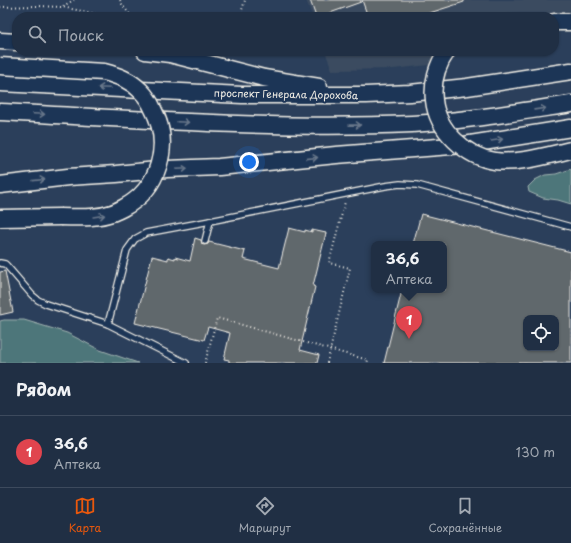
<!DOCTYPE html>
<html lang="ru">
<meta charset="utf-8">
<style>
body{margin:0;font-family:"Playpen Sans",sans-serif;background:#28374b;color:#f1f3f6}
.controls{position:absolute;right:12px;bottom:12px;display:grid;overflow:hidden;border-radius:8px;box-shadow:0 1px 3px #0004}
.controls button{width:36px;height:36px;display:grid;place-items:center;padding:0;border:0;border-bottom:1px solid #3d4a5d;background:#202f44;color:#f1f3f6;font:20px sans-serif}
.you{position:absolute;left:249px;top:162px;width:14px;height:14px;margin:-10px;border:3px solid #fff;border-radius:50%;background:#1a73e8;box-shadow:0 0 0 6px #1a73e833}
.badge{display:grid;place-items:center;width:26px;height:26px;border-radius:50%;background:#ea580c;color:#fff;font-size:13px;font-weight:700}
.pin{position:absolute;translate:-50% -33px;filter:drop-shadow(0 1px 2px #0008)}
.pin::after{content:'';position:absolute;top:21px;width:14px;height:12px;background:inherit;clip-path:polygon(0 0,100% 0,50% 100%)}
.popup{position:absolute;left:371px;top:241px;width:76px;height:52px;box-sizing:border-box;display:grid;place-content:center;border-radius:8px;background:#202f44;filter:drop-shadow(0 1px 3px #0005);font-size:13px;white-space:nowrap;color:#a2a9b2}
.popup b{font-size:15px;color:#f1f3f6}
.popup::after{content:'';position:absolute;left:50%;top:100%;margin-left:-8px;border:8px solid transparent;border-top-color:#202f44}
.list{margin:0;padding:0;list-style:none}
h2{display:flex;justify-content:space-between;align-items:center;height:52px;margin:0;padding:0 16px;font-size:17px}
h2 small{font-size:13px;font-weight:400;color:#a2a9b2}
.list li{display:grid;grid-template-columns:26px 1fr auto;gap:12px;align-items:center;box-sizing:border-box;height:72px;padding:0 16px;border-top:1px solid #3d4a5d}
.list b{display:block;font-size:15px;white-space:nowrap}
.list p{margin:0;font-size:13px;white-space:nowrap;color:#a2a9b2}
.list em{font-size:13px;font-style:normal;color:#a2a9b2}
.icon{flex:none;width:22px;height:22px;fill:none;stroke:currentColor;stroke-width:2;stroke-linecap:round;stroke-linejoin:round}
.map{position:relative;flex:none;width:571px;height:363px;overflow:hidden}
.search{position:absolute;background:#202f44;box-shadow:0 1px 3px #0004;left:12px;right:12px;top:12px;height:44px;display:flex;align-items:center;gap:10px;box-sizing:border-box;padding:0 14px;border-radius:16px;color:#a2a9b2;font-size:15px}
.sheet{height:124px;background:#202f44}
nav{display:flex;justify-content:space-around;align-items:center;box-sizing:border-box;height:56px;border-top:1px solid #3d4a5d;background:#202f44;font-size:11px;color:#a2a9b2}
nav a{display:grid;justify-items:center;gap:2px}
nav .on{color:#ea580c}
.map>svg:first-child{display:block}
.built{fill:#3b4b60}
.green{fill:#4e767a;stroke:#a1b4b1}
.building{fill:#61676c;stroke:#f4f1e8;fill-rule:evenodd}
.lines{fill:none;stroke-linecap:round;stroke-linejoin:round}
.lane-casing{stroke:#f4f1e8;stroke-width:8}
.secondary-casing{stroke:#f4f1e8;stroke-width:19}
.path{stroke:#f4f1e8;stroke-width:2;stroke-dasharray:1 3;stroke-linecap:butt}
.lane{stroke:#1d3557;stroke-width:5.5}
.secondary{stroke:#1d3557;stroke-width:16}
.secondary-bridge-casing{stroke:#f4f1e8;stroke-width:19;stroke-linecap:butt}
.secondary-bridge{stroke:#1d3557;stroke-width:16}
.oneway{stroke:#68778a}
.labels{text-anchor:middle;stroke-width:4;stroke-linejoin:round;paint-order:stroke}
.street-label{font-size:10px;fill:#f4f1e8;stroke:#1d3557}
</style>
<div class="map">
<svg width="571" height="363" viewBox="0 0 571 363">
<rect width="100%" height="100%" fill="#2b3f5b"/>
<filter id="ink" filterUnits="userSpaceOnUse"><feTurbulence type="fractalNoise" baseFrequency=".025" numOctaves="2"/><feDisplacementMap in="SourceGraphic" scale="8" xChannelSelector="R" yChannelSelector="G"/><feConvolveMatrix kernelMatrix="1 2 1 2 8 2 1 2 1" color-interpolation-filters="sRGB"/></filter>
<g filter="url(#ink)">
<g class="built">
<path d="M306,0h265v13h-52l-25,2 -16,2h-165z"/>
<path d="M325,51h110l-6,14 -36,4 -61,1z"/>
</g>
<g class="green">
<path d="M571,169v35l-13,-4 -15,-2 -14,-6 -1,-5 7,-7 10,-5 11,-1z"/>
<path d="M4,320h20l43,13 33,17 38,13h-138v-42z"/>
</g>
<g class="building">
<path d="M310,0h51v2l-34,12 1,3h-12z"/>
<path d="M362,0h102v2l-47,15h-49z"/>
<path d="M421,214l150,38v111h-187l18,-73h42v-46h-31zM526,318h30v30h-30z"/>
<path d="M289,228l16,4v-2l7,2v-2l14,3 -13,53 2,1 -15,63 19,5 -2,8h-88v-3l-5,-1 6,-26 -22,-6 -4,13 -69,-17 17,-67 16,4v-3l7,2v-2l15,4 5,-23 6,2 1,4 2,1 4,-1 1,-2 36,9 -2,8 36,9z"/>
<path d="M5,271l8,41 -13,3v-43z"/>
</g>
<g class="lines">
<g class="lane-casing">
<g id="lane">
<path d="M205,241l5,-20"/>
<path d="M0,263l5,1 2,2 25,29 6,5 8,4 62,20"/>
<path d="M186,363l-78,-39 19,-74 8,-11 11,-6 64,-12 175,-35 15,-2 17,1 154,42"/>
</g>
</g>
<g class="secondary-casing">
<g id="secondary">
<path d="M554,22h17"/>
<path d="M0,41l17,1"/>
<path d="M145,51l25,3 94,24 55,9"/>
<path d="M0,83l242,12h124l44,-2 57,-6 104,-16"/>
<path d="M0,112c137,7 274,18 412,12 53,-3 106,-12 159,-20"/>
<path d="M0,185l68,-8 48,-3 51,-5 52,-2 117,-12 128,-10 107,-17"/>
<path d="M0,218l60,-1"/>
</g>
</g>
<g class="path">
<path d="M120,0l3,6 9,11"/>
<path d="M63,6l11,-6"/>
<path d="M0,7l37,-1 25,1 49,10"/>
<path d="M240,17l5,-17"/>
<path d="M205,363l12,-45 151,42 -1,3"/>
<path d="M327,363l23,-95 -21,-5 16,-61"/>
</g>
<use href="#lane" class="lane"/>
<use href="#secondary" class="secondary"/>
<g class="secondary-bridge-casing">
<g id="secondary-bridge">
<path d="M447,51c-10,14 -15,32 -13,49 3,30 32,57 61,61 24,3 53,-6 76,-11"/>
<path d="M0,66l104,6c15,4 26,8 37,19 5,5 9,11 12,18 19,36 6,80 -30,99 -4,2 -8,4 -11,5 -17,6 -35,4 -52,4"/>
</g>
</g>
<use href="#secondary-bridge" class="secondary-bridge"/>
</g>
<defs><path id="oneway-shaft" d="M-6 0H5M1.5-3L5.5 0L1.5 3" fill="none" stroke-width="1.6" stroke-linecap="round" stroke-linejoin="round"/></defs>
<g class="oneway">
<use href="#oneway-shaft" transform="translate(104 88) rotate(-177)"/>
<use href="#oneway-shaft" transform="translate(540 109) rotate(-8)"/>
<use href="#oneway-shaft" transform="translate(39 114) rotate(3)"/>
<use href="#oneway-shaft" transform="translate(183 122) rotate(3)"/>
<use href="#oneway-shaft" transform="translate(355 125) rotate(-1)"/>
<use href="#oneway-shaft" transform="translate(497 140) rotate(-9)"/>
<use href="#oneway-shaft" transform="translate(312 158) rotate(-6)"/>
<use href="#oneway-shaft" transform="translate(182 169) rotate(-3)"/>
<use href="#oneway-shaft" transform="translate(39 180) rotate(-6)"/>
<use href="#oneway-shaft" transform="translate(99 216) rotate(-9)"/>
</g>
</g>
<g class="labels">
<g class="street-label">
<text transform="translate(286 94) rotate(1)" y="4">проспект Генерала Дорохова</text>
</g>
</g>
</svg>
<div class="controls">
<button><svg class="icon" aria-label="locate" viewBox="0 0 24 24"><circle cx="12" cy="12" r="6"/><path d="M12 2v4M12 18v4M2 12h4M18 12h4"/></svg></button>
</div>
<div class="you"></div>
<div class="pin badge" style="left:409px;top:339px;background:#e0444e">1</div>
<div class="popup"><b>36,6</b>Аптека</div>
<div class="search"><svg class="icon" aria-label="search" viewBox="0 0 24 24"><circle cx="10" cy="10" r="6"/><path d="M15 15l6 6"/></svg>Поиск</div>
</div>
<section class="sheet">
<h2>Рядом<small></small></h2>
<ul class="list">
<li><span class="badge" style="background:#e0444e">1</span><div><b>36,6</b><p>Аптека</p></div><em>130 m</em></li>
</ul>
</section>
<nav>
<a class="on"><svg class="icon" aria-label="map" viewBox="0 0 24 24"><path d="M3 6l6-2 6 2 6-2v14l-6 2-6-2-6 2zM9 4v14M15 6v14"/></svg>Карта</a>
<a><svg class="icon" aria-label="directions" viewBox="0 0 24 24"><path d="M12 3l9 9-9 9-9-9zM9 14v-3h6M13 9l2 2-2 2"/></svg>Маршрут</a>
<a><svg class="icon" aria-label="saved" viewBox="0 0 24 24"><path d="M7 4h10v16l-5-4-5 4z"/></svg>Сохранённые</a>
</nav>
